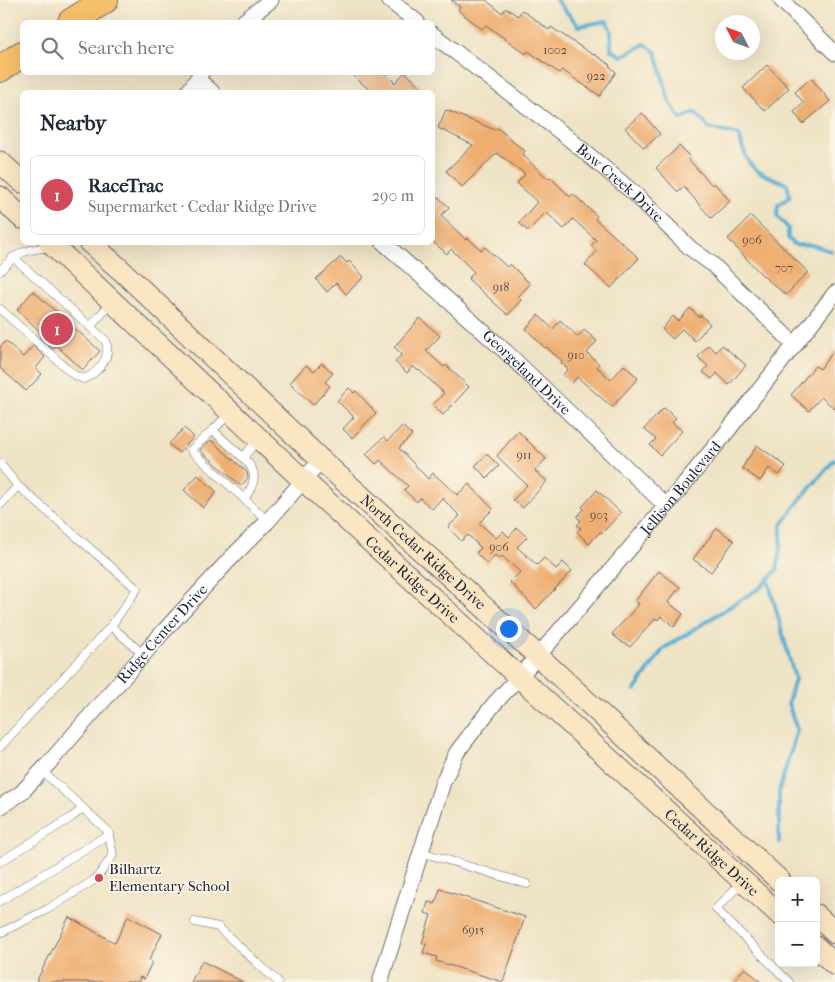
<!DOCTYPE html>
<meta charset="utf-8">
<style>
body{margin:0;font-family:"IM FELL French Canon",serif;background:#f2f2f3;color:#1f2937}
.controls{position:absolute;right:15px;bottom:15px;display:grid;overflow:hidden;border-radius:8px;box-shadow:0 5px 20px #0002}
.controls button{width:45px;height:45px;display:grid;place-items:center;padding:0;border:0;border-bottom:1px solid #e0e1e3;background:#fff;color:#1f2937;font:25px sans-serif}
.compass{position:absolute;left:715px;top:15px;width:45px;height:45px;border-radius:50%;background:#fff;box-shadow:0 5px 20px #0002;rotate:312deg}
.you{position:absolute;left:508px;top:628px;width:18px;height:18px;margin:-12px;border:4px solid #fff;border-radius:50%;background:#1a73e8;box-shadow:0 0 0 8px #1a73e833}
.badge{display:grid;place-items:center;width:32px;height:32px;border-radius:50%;background:#d1495b;color:#fff;font-size:16px;font-weight:700}
.pin{position:absolute;translate:-50% -50%;border:2px solid #fff;box-shadow:0 1px 5px #0006}
.list{margin:0;padding:0;list-style:none}
h2{display:flex;justify-content:space-between;align-items:center;height:65px;margin:0;padding:0 20px;font-size:21px}
h2 small{font-size:16px;font-weight:400;color:#747a83}
.list li{display:grid;grid-template-columns:32px 1fr auto;gap:15px;align-items:center;box-sizing:border-box;height:80px;margin:0 10px 10px;padding:0 10px;border:1px solid #e0e1e3;border-radius:8px}
.list b{display:block;font-size:19px;white-space:nowrap}
.list p{margin:0;font-size:16px;white-space:nowrap;color:#747a83}
.list em{font-size:16px;font-style:normal;color:#747a83}
.icon{flex:none;width:28px;height:28px;fill:none;stroke:currentColor;stroke-width:2;stroke-linecap:round;stroke-linejoin:round}
.map{position:relative;flex:none;width:835px;height:982px;overflow:hidden}
.search{position:absolute;background:#fff;box-shadow:0 5px 20px #0002;left:20px;top:20px;width:415px;height:55px;display:flex;align-items:center;gap:12px;box-sizing:border-box;padding:0 18px;border-radius:8px;color:#747a83;font-size:19px}
.panel{position:absolute;background:#fff;box-shadow:0 5px 20px #0002;left:20px;top:90px;width:415px;height:155px;border-radius:8px}
.map>svg:first-child{display:block}
.lines{fill:none;stroke-linecap:round;stroke-linejoin:round}
.stream{stroke:#58aed4;stroke-width:4}
.building{fill:#eeae71}
.lane-casing{stroke:#6a666b;stroke-width:9}
.street-casing{stroke:#6a666b;stroke-width:17}
.secondary-casing{stroke:#6a666b;stroke-width:23}
.highway-casing{stroke:#6a666b;stroke-width:28}
.lane{stroke:#fff;stroke-width:8}
.street{stroke:#fff;stroke-width:15}
.secondary{stroke:#fbe6c4;stroke-width:21}
.highway{stroke:#f6c06b;stroke-width:26}
.poi-dot{fill:#d1495b;stroke:#fcf5e5;stroke-width:2}
.labels{text-anchor:middle;stroke-width:4;stroke-linejoin:round;paint-order:stroke}
.number-label{font-size:12px;fill:#554548}
.street-label{font-size:15px;fill:#22223b;stroke:#fcf5e5}
.poi-label{font-size:15px;fill:#22223b;stroke:#fcf5e5;text-anchor:start}
</style>
<div class="map">
<svg width="835" height="982" viewBox="0 0 835 982">
<rect width="100%" height="100%" fill="#fcf5e5"/>
<filter id="ink" filterUnits="userSpaceOnUse"><feTurbulence type="fractalNoise" baseFrequency=".02" numOctaves="2"/><feDisplacementMap in="SourceGraphic" scale="10" xChannelSelector="R" yChannelSelector="G"/><feConvolveMatrix kernelMatrix="1 2 1 2 8 2 1 2 1" color-interpolation-filters="sRGB"/></filter>
<filter id="wash" filterUnits="userSpaceOnUse"><feTurbulence type="fractalNoise" baseFrequency=".0096" numOctaves="4" result="noise"/><feDisplacementMap in="SourceGraphic" scale="20" xChannelSelector="R" yChannelSelector="G"/><feGaussianBlur stdDeviation="1.12" result="paint"/><feColorMatrix in="noise" values="0 0 0 0 0 0 0 0 0 0 0 0 0 0 0 0 0 1.4 0 .05"/><feComposite in="paint" operator="in"/></filter>
<g filter="url(#wash)">
<rect width="100%" height="100%" fill="#efe3c5"/>
<g class="lines">
<g class="stream">
<path d="M556,0l23,26 28,-5 4,10v19l11,6 23,-12 11,8 13,49 12,18 14,-7 14,16 30,7c10,38 14,34 48,49l3,13 -12,8 -1,11 11,12v10l7,7h17l19,6"/>
<path d="M768,580l27,99 -7,24 9,27 -18,61v51"/>
<path d="M635,690l28,-41 98,-62 16,-17 4,-24v-20l18,-25 36,-42"/>
</g>
</g>
<g id="blocks">
<g class="building">
<path d="M451,0h35l16,13 4,-5 12,8 4,-6 27,20 2,-3 42,28 1,-1 16,11 -1,1 7,6 -16,24 -38,-26 -3,3 -31,-22 -2,3 -40,-29 -4,4 -24,-19 2,-3z"/>
<path d="M767,65l22,23 -24,23 -22,-23z"/>
<path d="M349,72h35l11,11 10,-11 21,20h-54z"/>
<path d="M811,78l19,23 -27,23 -9,-12 10,-9 -9,-11z"/>
<path d="M446,110l49,20 2,-2 12,9 -1,1 17,13 -2,4 25,24 2,-2 20,20 3,-3 24,22 -2,3 44,39 -28,30 -26,-23 12,-14 -6,-5 5,-6 -23,-21 -9,10 -18,-17 -18,19 -9,-8 18,-21 -20,-19 8,-9 -28,-21 -35,34 -16,-16 27,-26 -35,-17z"/>
<path d="M642,113l18,21 -16,14 -19,-20z"/>
<path d="M679,146l11,11 -2,2 24,26 2,-2 16,18 -19,17 -27,-31 -6,5 -22,-24z"/>
<path d="M438,197l11,10 -8,9 25,24 2,-2 13,12 4,-3 22,20 3,-3 20,20 -12,13 3,3 -13,15 -40,-36 6,-7 -23,-23 -4,5 -15,-13v-38z"/>
<path d="M751,216l57,56 -22,23 -24,-20 -34,-36z"/>
<path d="M341,257l6,6 2,-2 15,16 -18,17 -10,-11 -9,9 -11,-13z"/>
<path d="M33,291l67,60 -17,19 -27,-25 -3,4 -13,-12 3,-3 -26,-24z"/>
<path d="M690,308l9,9 2,-2 9,9 -15,17 -13,-12 -9,10 -11,-10 11,-13 5,5z"/>
<path d="M538,315l15,14 7,-9 18,17 6,-7 13,11 -10,12 12,11 -2,3 14,13 13,-15 14,13 -26,29 -35,-30 -5,6 -9,-8 5,-6 -7,-6 1,-2 -16,-14 -1,1 -19,-19z"/>
<path d="M420,318l20,18 -14,15 18,16 2,-2 23,22 -26,28 -10,-10 11,-12 -25,-23 -1,1 -5,-5 -6,7 -12,-11 7,-8 -8,-7z"/>
<path d="M6,341l17,16 10,-11 12,11 -9,11 6,6 -16,17 -26,-23v-21z"/>
<path d="M708,345l8,7 6,-7 24,20 -17,20 -12,-12 -5,6 -9,-7 5,-6 -10,-9z"/>
<path d="M835,349v60l-14,-12 -12,14 -18,-16 24,-29 5,3z"/>
<path d="M322,363l11,10 -8,9 5,4 -17,19 -23,-22 16,-18 8,6z"/>
<path d="M349,388l5,5 2,-2 20,22 -24,25 -9,-9 11,-12 -17,-16z"/>
<path d="M664,408l12,10 -4,4 10,9 -22,24 -10,-10 6,-6 -12,-10z"/>
<path d="M402,426l10,9 -13,13 29,31 5,-6 24,22 12,-11 24,25 -14,14 17,15 7,-7 6,6 8,-9 10,9 -10,10 20,18 7,-7 12,11 7,-7 9,9 -36,38 -26,-27 10,-10 -18,-16 -3,3 -4,-4 -8,9 -11,-11 5,-5 -13,-13 -7,6 -13,-14 12,-11 -18,-18 -10,11 -12,-11 -3,4 -13,-12 4,-4 -28,-26 -4,4 -10,-10 18,-17 4,4z"/>
<path d="M184,428l10,9 -15,16 -10,-9z"/>
<path d="M518,431l28,28 -11,12 12,10 -24,27 -10,-8 14,-15 -30,-29z"/>
<path d="M211,440l36,32 1,6 -7,8 -41,-36z"/>
<path d="M757,445l29,21 -7,9 -10,-7 -9,13 -18,-13z"/>
<path d="M487,454l12,12 -12,12 -12,-12z"/>
<path d="M198,475l19,17 -14,16 -19,-18z"/>
<path d="M597,490l24,23 -19,20 -2,-1 -11,12 -12,-12 4,-4 -4,-3 4,-4 -4,-4 7,-8 -2,-2z"/>
<path d="M717,528l17,13 -23,31 -18,-13z"/>
<path d="M659,571l21,16 -12,15 15,12 -9,13 -13,-11 -3,4 -2,-2 -26,29 -5,-4 -1,1 -12,-10 27,-30 -4,-3z"/>
<path d="M440,889l85,28 -22,65 -67,-21 1,-4 -14,-4 3,-9 -4,-1 9,-28 -6,-2 3,-11 7,2z"/>
<path d="M128,916l34,18 -13,26 3,2 -8,17 -4,-2 -2,5h-102l33,-65 46,26z"/>
<path d="M202,961l41,21h-52z"/>
<path d="M745,968l16,14h-29z"/>
</g>
</g>
</g>
<g filter="url(#ink)">
<use href="#blocks" fill-opacity="0" stroke="#6a666b" stroke-width="1"/>
<g class="lines">
<g class="lane-casing">
<g id="lane">
<path d="M0,271c17,-19 24,-21 49,-24"/>
<path d="M0,309l74,66 10,4c16,-8 27,-21 22,-38l-93,-84"/>
<path d="M90,327l22,-25"/>
<path d="M230,413l-17,17c8,8 16,15 24,22 19,16 23,26 7,47"/>
<path d="M213,430l-22,20 77,71"/>
<path d="M243,457l15,-17"/>
<path d="M0,464l18,22"/>
<path d="M0,505l18,-19 119,103 -26,37 -111,121"/>
<path d="M111,626l32,28"/>
<path d="M421,852l106,32"/>
<path d="M0,862l72,-45 11,-9"/>
<path d="M741,883l-25,26 73,73"/>
<path d="M0,901l109,-67"/>
<path d="M195,922l23,5 60,55"/>
<path d="M0,933l48,-24 48,-30 17,-24 -5,-24 -66,-60"/>
</g>
</g>
<g class="street-casing">
<g id="street">
<path d="M389,0l28,22"/>
<path d="M781,0l54,53"/>
<path d="M243,22l28,-22"/>
<path id="s1" d="M432,34l135,103 68,57 55,54 22,16 83,81"/>
<path d="M197,79l15,13"/>
<path d="M188,92l14,-20"/>
<path id="s2" d="M383,242l123,110 160,154"/>
<path id="s3" d="M0,807l21,-14 28,-30 114,-131 67,-73 37,-37 54,-62"/>
<path id="s4" d="M380,982l63,-200 14,-30 37,-48 44,-48 128,-150 56,-68 113,-145"/>
</g>
</g>
<g class="secondary-casing">
<g id="secondary">
<path d="M0,162l22,20"/>
<path d="M0,197l22,21"/>
<path id="s5" d="M49,242l254,238 476,434"/>
<path id="s6" d="M89,242l32,28 200,190 217,196 242,225"/>
<path d="M816,915l19,18"/>
<path d="M816,947l19,18"/>
</g>
</g>
<g class="highway-casing">
<g id="highway">
<path d="M71,22l34,-22"/>
<path d="M0,69l22,-15"/>
</g>
</g>
<use href="#lane" class="lane"/>
<use href="#street" class="street"/>
<use href="#secondary" class="secondary"/>
<use href="#highway" class="highway"/>
</g>
</g>
<circle class="poi-dot" cx="99" cy="878" r="5"/>
<g class="labels">
<g class="number-label">
<text x="555" y="54">1002</text>
<text x="596" y="80">922</text>
<text x="752" y="244">906</text>
<text x="784" y="272">707</text>
<text x="501" y="291">918</text>
<text x="576" y="359">910</text>
<text x="524" y="459">911</text>
<text x="599" y="519">903</text>
<text x="499" y="551">906</text>
<text x="473" y="934">6915</text>
</g>
<g class="street-label">
<text dy="5" stroke="none"><textPath href="#s1" startOffset="240">Bow Creek Drive</textPath></text>
<text dy="5" stroke="none"><textPath href="#s2" startOffset="194">Georgeland Drive</textPath></text>
<text dy="5" stroke="none"><textPath href="#s4" startOffset="589">Jellison Boulevard</textPath></text>
<text dy="5" stroke="none"><textPath href="#s6" startOffset="456">North Cedar Ridge Drive</textPath></text>
<text dy="5" stroke="none"><textPath href="#s5" startOffset="496">Cedar Ridge Drive</textPath></text>
<text dy="5" stroke="none"><textPath href="#s3" startOffset="238">Ridge Center Drive</textPath></text>
<text dy="5" stroke="none"><textPath href="#s5" startOffset="901">Cedar Ridge Drive</textPath></text>
</g>
<g class="poi-label">
<text x="109" y="874">Bilhartz<tspan x="109" dy="17">Elementary School</tspan></text>
</g>
</g>
</svg>
<div class="controls">
<button>+</button>
<button>−</button>
</div>
<svg class="compass" viewBox="-18 -18 36 36"><path d="M0-13l5 13h-10z" fill="#e53935"/><path d="M0 13l5-13h-10z" fill="#747a83"/></svg>
<div class="you"></div>
<div class="pin badge" style="left:57px;top:329px">1</div>
<div class="search"><svg class="icon" aria-label="search" viewBox="0 0 24 24"><circle cx="10" cy="10" r="6"/><path d="M15 15l6 6"/></svg>Search here</div>
<section class="panel">
<h2>Nearby<small></small></h2>
<ul class="list">
<li><span class="badge">1</span><div><b>RaceTrac</b><p>Supermarket · Cedar Ridge Drive</p></div><em>290 m</em></li>
</ul>
</section>
</div>
